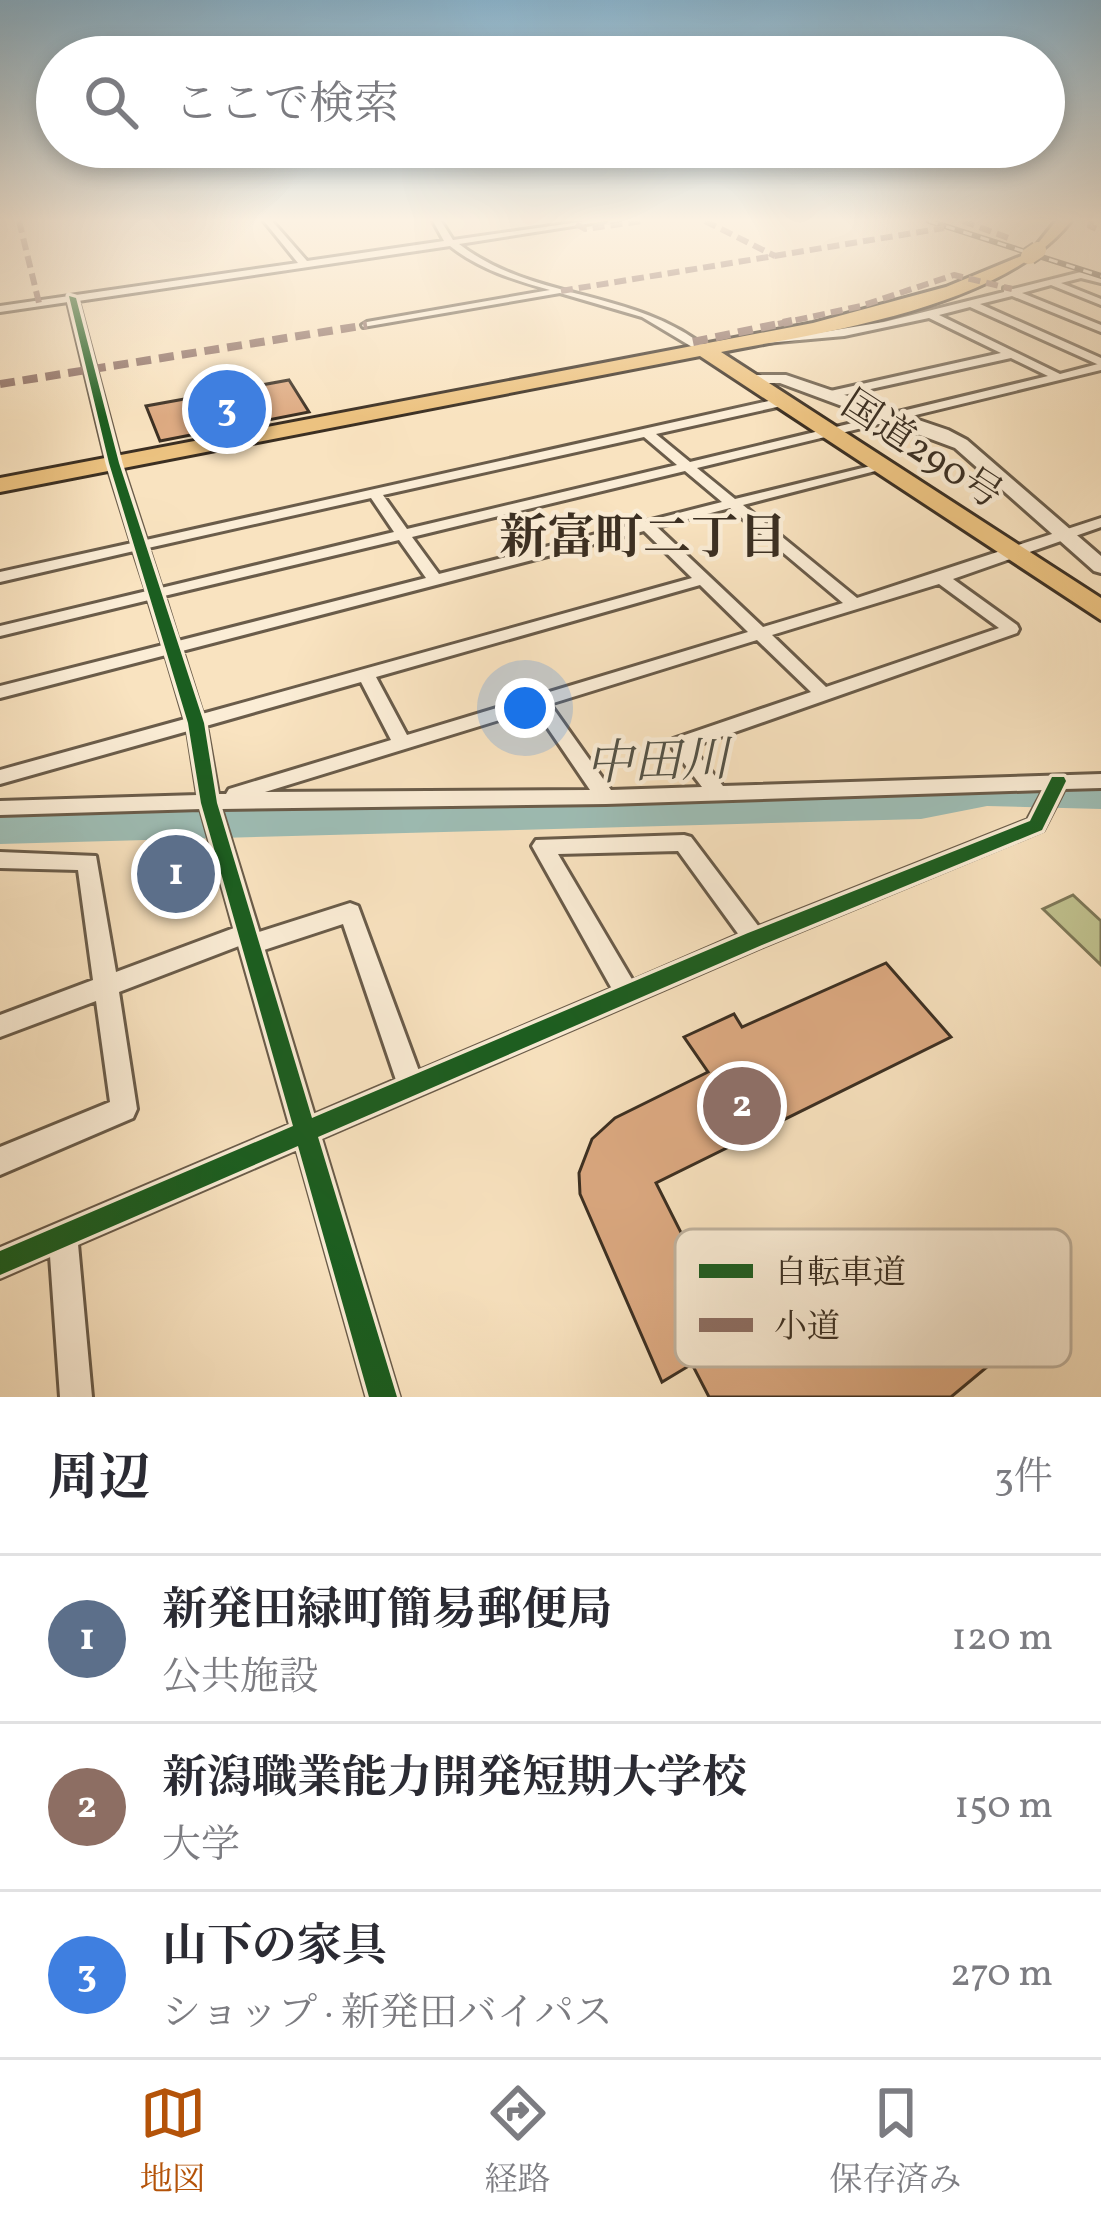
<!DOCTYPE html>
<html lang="ja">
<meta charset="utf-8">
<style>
body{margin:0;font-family:Vollkorn,"Noto Serif JP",serif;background:#f7f7f7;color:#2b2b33}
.you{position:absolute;left:525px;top:708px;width:42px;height:42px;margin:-30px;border:9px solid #fff;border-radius:50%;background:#1a73e8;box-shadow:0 0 0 18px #1a73e833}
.badge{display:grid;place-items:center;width:78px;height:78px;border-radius:50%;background:#b45309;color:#fff;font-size:39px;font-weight:700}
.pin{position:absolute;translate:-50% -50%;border:6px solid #fff;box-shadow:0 3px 12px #0006}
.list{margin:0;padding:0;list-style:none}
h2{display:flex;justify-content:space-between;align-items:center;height:156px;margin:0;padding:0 48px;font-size:51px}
h2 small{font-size:39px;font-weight:400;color:#7c7c81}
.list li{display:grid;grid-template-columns:78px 1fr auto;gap:36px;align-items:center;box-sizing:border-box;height:168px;padding:0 48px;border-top:3px solid #e1e1e2}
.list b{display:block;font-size:45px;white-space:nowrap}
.list p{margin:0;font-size:39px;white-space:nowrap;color:#7c7c81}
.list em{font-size:39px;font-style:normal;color:#7c7c81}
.icon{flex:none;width:66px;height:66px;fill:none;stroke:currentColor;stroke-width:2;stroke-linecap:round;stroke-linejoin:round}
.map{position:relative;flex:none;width:1101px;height:1397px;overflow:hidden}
.search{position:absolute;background:#fff;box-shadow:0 6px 18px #0003;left:36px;right:36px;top:36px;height:132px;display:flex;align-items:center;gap:30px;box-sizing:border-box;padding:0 42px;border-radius:66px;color:#7c7c81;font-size:45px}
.sheet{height:660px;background:#fff}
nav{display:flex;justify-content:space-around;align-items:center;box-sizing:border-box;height:168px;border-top:3px solid #e1e1e2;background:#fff;font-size:33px;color:#7c7c81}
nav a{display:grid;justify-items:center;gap:6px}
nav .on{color:#b45309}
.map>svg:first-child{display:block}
.green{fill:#c1c390;stroke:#7e7959;stroke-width:3}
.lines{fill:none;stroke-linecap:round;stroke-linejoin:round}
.river{fill:#9ebeb6;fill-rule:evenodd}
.building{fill:#deab83;stroke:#3b2f22;stroke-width:3}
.minor-casing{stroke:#6a5c4a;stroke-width:6}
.tertiary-casing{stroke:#6a5c4a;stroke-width:6}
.trunk-casing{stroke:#3b2f22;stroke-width:6}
.minor{fill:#fbedd6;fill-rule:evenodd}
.tertiary{fill:#fbedd6;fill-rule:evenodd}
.trunk{fill:#ecc280;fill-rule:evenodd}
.rail-casing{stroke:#3b2f22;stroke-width:6}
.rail{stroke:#fbedd6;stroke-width:3;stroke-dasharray:9;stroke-linecap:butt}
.trunk-bridge-casing{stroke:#3b2f22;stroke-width:20;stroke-linecap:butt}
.trunk-bridge{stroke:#ecc280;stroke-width:16}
.quiet-far1{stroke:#8d6e63;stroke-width:6;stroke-dasharray:12 6;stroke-linecap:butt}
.quiet{stroke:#8d6e63;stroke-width:8;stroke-dasharray:15 8;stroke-linecap:butt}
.cycleway-casing{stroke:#fbedd6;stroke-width:7}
.cycleway{fill:#1b5e20;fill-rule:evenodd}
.labels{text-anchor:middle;stroke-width:9;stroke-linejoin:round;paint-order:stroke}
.far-street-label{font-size:39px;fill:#3b2f22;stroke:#fbedd6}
.neighbourhood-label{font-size:48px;font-weight:bold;fill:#3b2f22;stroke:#fbedd6}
.water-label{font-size:48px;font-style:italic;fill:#545347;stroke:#fbedd6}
.key{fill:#fbedd6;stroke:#c1b4a0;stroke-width:3}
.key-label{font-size:33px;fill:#3b2f22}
</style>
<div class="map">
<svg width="1101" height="1397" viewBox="0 0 1101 1397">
<rect width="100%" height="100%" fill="#f9e3c0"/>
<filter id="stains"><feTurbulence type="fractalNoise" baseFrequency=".00167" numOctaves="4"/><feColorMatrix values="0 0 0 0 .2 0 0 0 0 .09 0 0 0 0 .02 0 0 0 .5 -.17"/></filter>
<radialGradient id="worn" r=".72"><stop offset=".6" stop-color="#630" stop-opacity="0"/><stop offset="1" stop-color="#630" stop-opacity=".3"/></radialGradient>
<path class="green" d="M1073,895l28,26v44l-58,-56z"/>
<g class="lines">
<path class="river" d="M987,778l114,1v30l-114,-3 -66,13 -921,25v-32l921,-23z"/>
</g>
<g class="building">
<path d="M289,380l20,32 -149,29 -14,-35z"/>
<path d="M886,963l65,74 -295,146 69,137 35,-20 6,11 108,-60 4,6 24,-14 85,124 -36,30h-242l-17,-33 -30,18 -82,-188 -1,-21 13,-34 23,-21 93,-46 -24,-35 50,-23 8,13z"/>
</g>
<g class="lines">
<g class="minor-casing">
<path id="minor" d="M264,221h8l35,40 137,-20 -11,-20h8l12,19 133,-19h19l-146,23c73,57 177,45 249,105l-9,2 -57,-34 -82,-24 -197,34 -1,-2 5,-3 183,-32c-36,-10 -71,-21 -100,-44l-372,55 43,162 25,77 636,-142 6,4 -2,3 -130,29 34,28 358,-86 -37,-18 -181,40 -4,-2v-4l175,-39 -72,-35 -85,18 -78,7 -5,-3 5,-3 39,-2 79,-13 120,-30v-4l9,1 68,-17 20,5v6l-20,-5 -20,5 40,16v6l-50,-20 -29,8 79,32v7l-89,-36 -32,8 121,54v12l-404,98 38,31 148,-36v6l-140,36 114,93 244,-80v9l-148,52 64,46 2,4 -2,4 -325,114 31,39 378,-12v14l-37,1 -21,41 -280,116 -442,192 78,259h-32l-70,-248 -219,95 14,153h-32l-10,-141 -50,22v-30l290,-123 -51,-179 -120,46 18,117 -4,9 -133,57v-28l110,-45 -14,-101 -96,36v-22l93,-35 -15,-110 -78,-2v-16l96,4 20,116 118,-44 -33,-119 -201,6v-14l198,-6 -10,-64 -188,53v-14l185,-51 -19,-64 -166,43v-12l163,-41 -14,-45 -149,36v-10l147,-35 -13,-40 -134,31v-10l132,-29 -25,-80 -39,-161 -68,10v-6l298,-43zM970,307l127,57h1l-38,10 -121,-59zM644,437l33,28 -270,64 -24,-34zM685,471l37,31 -283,72 -27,-37zM371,498l23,34 -233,56 -13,-40zM730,508l113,95 -80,24 -106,-100zM644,531l48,47 -490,136 -20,-63zM399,540l27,38 -248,63 -14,-45zM939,584l60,44 -173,59 -54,-52zM700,585l48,47 -341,103 -31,-58zM757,640l54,52 -138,47 -2,5 2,5 29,38 -91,3 -61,-86zM361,682l30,58 -162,49 -3,5h-8l-12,-68zM535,709l55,81 -325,2zM1044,790l-16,30 -269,107 -68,-90 -7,-2 -148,5 -4,6 80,143 -193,82 -61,-165 -8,-3 -91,29 -38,-123 385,-5zM678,851l61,84 -106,46 -75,-127zM343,924l53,156 -82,35 -50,-165z"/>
</g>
<g class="tertiary-casing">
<path id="tertiary" d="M751,375h35l162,55 19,10 134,116v17l-7,-2 -139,-123 -175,-65h-34l-3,-3z"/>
</g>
<g class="trunk-casing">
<path id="trunk" d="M1056,221h15c-68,86 -241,110 -350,131l380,246v22l-401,-264 -700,136v-14l813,-155 133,-36 85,-35z"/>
</g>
<use href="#minor" class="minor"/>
<use href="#tertiary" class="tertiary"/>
<use href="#trunk" class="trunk"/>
<g class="rail-casing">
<path id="rail" d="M929,221l172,55"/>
</g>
<use href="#rail" class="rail"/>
<g class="trunk-bridge-casing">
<path id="trunk-bridge" d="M1029,256l9,-6"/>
</g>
<use href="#trunk-bridge" class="trunk-bridge"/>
<g class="quiet-far1">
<path d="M19,221l20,82"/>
<path d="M705,221l70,35"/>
<path d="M963,221l48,18"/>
<path d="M1092,221l-2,5 11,5"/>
<path d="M576,224l9,5 57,-8"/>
<path d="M561,291l383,-63"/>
<path d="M778,324l83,-18 93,-31 58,14"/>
</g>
<g class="quiet">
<path d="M693,342l99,-21"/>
<path d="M0,384l367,-59"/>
</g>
<g class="cycleway-casing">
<path id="cycleway" d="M69,296l7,2 43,165 85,260 13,80 95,315 436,-185 282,-112 22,-44h12l2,4 -24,49 -280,115 -444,192 79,260h-28l-71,-251 -298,129v-24l293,-125 -92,-323 -13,-80 -79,-260z"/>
</g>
<use href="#cycleway" class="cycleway"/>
</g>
<linearGradient id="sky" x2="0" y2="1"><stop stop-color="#8ab8d4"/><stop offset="0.53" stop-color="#fcf2e3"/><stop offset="1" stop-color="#fcf2e3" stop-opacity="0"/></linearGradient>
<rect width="1101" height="416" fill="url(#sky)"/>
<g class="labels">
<g class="far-street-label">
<text transform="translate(923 448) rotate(33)" y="14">国道290号</text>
</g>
<g class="neighbourhood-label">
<text x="643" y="553">新富町二丁目</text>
</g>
<g class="water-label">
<text transform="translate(657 760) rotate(-2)" y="17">中田川</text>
</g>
</g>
<rect x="675" y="1229" width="396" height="138" rx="18" class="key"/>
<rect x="699" y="1264" width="54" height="14" fill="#1b5e20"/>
<rect x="699" y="1318" width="54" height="14" fill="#8d6e63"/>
<g class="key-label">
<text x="774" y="1283">自転車道</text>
<text x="774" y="1337">小道</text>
</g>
<rect width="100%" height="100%" filter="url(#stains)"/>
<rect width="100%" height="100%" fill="url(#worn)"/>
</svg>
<div class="you"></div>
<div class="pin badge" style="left:176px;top:874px;background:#5c6f8a">1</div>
<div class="pin badge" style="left:742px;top:1106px;background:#8d6e63">2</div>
<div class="pin badge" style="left:227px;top:409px;background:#3f7fe0">3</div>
<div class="search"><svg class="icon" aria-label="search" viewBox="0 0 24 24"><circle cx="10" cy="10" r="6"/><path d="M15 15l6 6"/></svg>ここで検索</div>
</div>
<section class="sheet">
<h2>周辺<small>3件</small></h2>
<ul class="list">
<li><span class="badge" style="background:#5c6f8a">1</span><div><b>新発田緑町簡易郵便局</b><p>公共施設</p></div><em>120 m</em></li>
<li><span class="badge" style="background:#8d6e63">2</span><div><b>新潟職業能力開発短期大学校</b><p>大学</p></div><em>150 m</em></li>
<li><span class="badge" style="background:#3f7fe0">3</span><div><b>山下の家具</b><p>ショップ · 新発田バイパス</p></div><em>270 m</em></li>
</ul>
</section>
<nav>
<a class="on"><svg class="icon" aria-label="map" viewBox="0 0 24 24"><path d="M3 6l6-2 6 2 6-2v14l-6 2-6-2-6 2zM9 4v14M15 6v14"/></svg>地図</a>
<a><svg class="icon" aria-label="directions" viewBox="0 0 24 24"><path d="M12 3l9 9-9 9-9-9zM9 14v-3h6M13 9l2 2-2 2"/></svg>経路</a>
<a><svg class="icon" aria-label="saved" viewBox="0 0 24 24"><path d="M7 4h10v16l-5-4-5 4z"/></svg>保存済み</a>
</nav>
